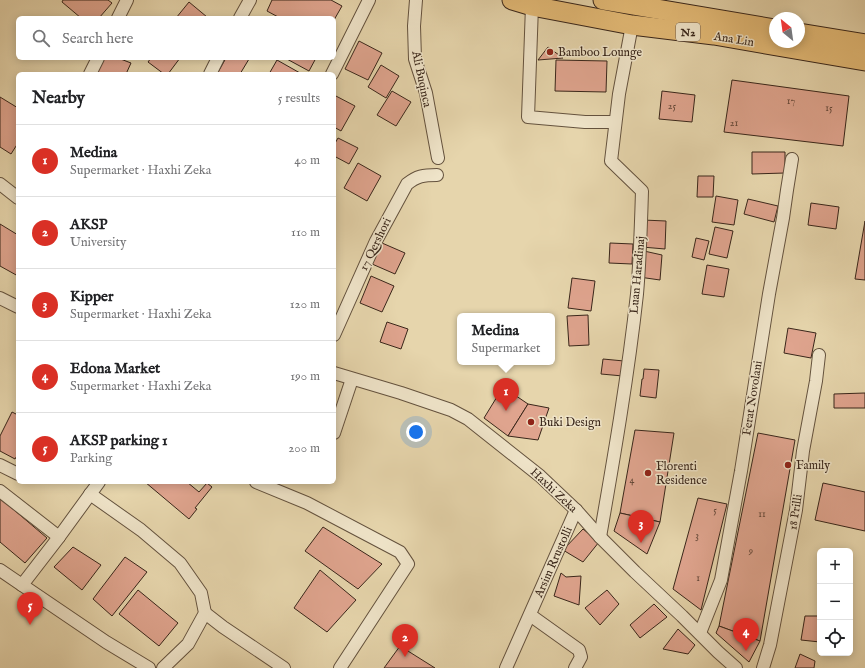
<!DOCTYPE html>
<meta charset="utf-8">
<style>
body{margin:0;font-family:"IM FELL English",serif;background:#f6f6f6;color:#202124}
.controls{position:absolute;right:12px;bottom:12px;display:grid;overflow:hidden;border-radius:6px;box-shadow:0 2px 10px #0003}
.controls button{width:36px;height:36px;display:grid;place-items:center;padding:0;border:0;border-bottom:1px solid #e0e0e0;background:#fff;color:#202124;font:20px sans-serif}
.compass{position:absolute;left:769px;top:12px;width:36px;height:36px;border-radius:50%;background:#fff;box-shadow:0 2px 10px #0003;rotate:331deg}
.you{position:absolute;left:416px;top:432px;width:14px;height:14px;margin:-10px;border:3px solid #fff;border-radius:50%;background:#1a73e8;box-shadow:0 0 0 6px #1a73e833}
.badge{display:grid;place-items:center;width:26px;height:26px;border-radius:50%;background:#d93025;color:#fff;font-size:13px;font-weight:700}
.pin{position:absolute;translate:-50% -33px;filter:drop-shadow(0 1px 2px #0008)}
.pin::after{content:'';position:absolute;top:21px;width:14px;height:12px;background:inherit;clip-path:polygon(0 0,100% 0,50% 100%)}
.popup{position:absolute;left:457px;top:313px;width:98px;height:52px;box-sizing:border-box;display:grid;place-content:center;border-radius:6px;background:#fff;filter:drop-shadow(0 1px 3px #0005);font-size:13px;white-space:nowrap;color:#757577}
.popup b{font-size:15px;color:#202124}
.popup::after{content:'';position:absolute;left:50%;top:100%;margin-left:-8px;border:8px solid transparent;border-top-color:#fff}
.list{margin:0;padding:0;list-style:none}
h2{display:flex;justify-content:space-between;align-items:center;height:52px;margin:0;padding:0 16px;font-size:17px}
h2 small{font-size:13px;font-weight:400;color:#757577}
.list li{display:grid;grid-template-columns:26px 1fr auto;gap:12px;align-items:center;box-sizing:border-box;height:72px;padding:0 16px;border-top:1px solid #e0e0e0}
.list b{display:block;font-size:15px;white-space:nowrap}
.list p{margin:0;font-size:13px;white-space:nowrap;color:#757577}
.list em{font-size:13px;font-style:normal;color:#757577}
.icon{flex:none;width:22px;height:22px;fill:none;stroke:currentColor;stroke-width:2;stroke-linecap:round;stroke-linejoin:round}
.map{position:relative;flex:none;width:865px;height:668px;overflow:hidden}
.search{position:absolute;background:#fff;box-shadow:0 2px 10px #0003;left:16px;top:16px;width:320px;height:44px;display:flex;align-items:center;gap:10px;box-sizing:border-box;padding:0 14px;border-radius:6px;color:#757577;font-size:15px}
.panel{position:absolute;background:#fff;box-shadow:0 2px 10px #0003;left:16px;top:72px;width:320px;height:412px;border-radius:6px}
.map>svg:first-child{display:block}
.building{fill:#dfa48e;stroke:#39261a}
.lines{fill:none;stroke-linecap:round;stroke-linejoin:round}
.minor-casing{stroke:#64523e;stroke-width:14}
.primary-casing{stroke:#39261a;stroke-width:21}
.minor{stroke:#efe4c9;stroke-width:12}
.primary{stroke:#e3ba76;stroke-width:19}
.poi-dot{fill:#8f2418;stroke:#efe4c9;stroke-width:1.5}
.labels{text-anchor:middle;stroke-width:3;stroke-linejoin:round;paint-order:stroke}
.number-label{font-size:10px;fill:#624637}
.shield{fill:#efe4c9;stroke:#705f4e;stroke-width:1}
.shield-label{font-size:11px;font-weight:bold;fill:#39261a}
.street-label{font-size:12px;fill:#39261a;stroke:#efe4c9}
.poi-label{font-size:12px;fill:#39261a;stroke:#efe4c9;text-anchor:start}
</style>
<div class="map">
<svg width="865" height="668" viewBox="0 0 865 668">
<rect width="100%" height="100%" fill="#e6d5ac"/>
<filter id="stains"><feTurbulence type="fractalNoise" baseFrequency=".005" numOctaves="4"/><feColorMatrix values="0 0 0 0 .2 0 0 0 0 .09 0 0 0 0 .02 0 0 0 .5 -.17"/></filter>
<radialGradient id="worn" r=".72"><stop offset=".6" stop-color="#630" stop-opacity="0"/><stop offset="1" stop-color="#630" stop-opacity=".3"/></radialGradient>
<g class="building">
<path d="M63,0h45l4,3 -13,15h-18l-19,-16z"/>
<path d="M272,0h59l11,6 -8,14v-2h-54l-13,-7z"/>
<path d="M189,2l18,15 -1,1h-30z"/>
<path d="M359,41l23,12 -14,27 -23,-11z"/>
<path d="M548,47l15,11 -25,2z"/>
<path d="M102,58h16l13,5 -5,11h-31z"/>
<path d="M151,58h29l-12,16h-4l-16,-12z"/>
<path d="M226,58h22l1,1 -9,15h-23z"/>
<path d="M285,58h31l-7,13z"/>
<path d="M277,60l23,13v1h-31z"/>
<path d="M556,60l51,1 -1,31 -51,-1z"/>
<path d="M381,65l18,11 -13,22 -18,-11z"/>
<path d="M732,80l117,16 -6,50 -119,-14z"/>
<path d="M392,91l19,11 -15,24 -19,-11z"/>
<path d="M662,91l33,4 -3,27 -33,-3z"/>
<path d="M334,95l21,11 -14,25 -7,-4z"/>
<path d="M0,97l18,11v35l-7,11 -11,-7z"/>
<path d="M338,138l20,10 -9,16 -15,-8v-11z"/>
<path d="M752,152h33v21l-33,1z"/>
<path d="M358,163l23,13 -14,25 -23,-13z"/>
<path d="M698,176h16l-1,21h-16z"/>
<path d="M716,196l22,4 -4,25 -22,-3z"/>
<path d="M748,199l30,7 -4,16 -30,-8z"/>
<path d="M811,203l28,4 -3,22 -28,-4z"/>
<path d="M643,220l23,1 -1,28 -23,-2z"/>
<path d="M865,221v59l-10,-1z"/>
<path d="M0,224l18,11v41l-18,-10z"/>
<path d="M715,227l18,4 -6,27 -18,-4z"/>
<path d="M696,238l13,3 -5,19 -12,-3z"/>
<path d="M382,243l23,10 -10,21 -23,-10z"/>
<path d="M610,243l23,1 -1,20 -23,-1z"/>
<path d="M644,251l18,4 -2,25 -21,-3z"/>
<path d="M707,265l22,4 -5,28 -22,-3z"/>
<path d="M371,276l23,10 -12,26 -22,-9z"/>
<path d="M572,278l23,3 -4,30 -23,-3z"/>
<path d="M588,315l1,30 -20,1 -2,-30z"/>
<path d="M387,322l21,7 -7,20 -21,-7z"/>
<path d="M788,328l28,5 -5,25 -27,-5z"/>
<path d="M603,359l21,2 -1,15 -22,-2z"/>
<path d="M644,369l15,1 -3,28 -16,-2 2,-17h1z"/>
<path d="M503,387l25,17 -20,32 -24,-18z"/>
<path d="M865,393v15h-31v-14z"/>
<path d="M528,404l21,4 -11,32 -30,-4z"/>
<path d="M12,412l6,3v39l-3,5 -15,-8v-15z"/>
<path d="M635,430l39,3 -14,89 -40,-9z"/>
<path d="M758,433l37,7 -35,201 -41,-15z"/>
<path d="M145,482h42l12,10 8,-9 5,4 -17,21 2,1 -8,10z"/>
<path d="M823,483l42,9v39l-50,-11z"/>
<path d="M0,498l47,40 -22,25 -25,-21z"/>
<path d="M698,498l29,6 -26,106 -28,-21z"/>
<path d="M620,513l40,9 -13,32 -33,-23z"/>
<path d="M323,527l59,37 -24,25 -53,-38z"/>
<path d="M583,529l16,13 -16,20 -20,-12z"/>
<path d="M73,547l28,18 -19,25 -28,-23z"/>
<path d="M125,557l22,15 -35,44 -19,-17z"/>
<path d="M320,570l36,30 -29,32 -33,-24z"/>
<path d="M561,573l5,4 15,-1 -2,29 -25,-9z"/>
<path d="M138,590l40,33 -19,23 -40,-32z"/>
<path d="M607,590l12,14 -19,21 -15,-17z"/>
<path d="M654,604l13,13 -27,21 -10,-13z"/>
<path d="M805,616h15v26l-19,-2z"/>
<path d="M719,626l41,15 -11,21 -33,-29z"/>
<path d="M678,629l17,16 -7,9 -25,-5z"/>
<path d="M400,646l35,22h-51z"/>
<path d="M800,654l15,7 -1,7h-19z"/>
</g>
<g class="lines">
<g class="minor-casing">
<g id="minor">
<path d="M416,0l-2,26 1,33 11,34 12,65"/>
<path d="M532,6l-4,111 57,5h30"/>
<path d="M118,18l9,-18"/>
<path d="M240,18l10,-18"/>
<path d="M90,74l8,-16"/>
<path d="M210,74l8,-16"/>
<path d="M332,74l37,-74"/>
<path d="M0,184l18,14"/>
<path d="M0,298l18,9"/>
<path d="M334,335l42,-94 31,-57c10,-8 16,-9 30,-9"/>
<path d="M334,373l67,20 50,17 17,9 72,57 36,34 24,27 35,35 47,44 36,36 18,16"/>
<path d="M334,433l18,-54"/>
<path d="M0,465l18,9"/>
<path d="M99,482l-40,55 -37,48 84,57 43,26"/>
<path d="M256,482l51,21 93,49 8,12 -68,104"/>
<path d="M0,491l59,46"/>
<path d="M90,494l51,36 39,33 21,30 4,20 -17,31 -25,24"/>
<path d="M600,537c14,-80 28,-161 37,-243 3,-34 4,-69 5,-103l-31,-30 8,-67 13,-69"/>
<path d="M0,570l22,15"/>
<path d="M205,613l18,14 61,41"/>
<path d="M530,615l49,35 2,7 -6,11"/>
<path d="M700,633l21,-53 20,-109 28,-177 14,-76 4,-28 5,-31"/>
<path d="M506,668l70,-158"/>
<path d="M763,668l7,-23 26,-135 7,-59 13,-70 3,-26"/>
</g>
</g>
<g class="primary-casing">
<g id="primary">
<path d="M512,0l20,6 100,19 82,10 151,26"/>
<path d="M603,0l172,29"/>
<path d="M799,33l66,11"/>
</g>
</g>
<use href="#minor" class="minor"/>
<use href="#primary" class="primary"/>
</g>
<g class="poi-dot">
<circle cx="550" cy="52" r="4"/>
<circle cx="531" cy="422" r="4"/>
<circle cx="788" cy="465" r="4"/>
<circle cx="648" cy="473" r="4"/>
</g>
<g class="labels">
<g class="number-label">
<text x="791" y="104">17</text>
<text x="672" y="109">25</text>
<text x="829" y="111">15</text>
<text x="734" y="126">21</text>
<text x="632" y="483">4</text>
<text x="715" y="513">5</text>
<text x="762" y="517">11</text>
<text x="697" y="539">3</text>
<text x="751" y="554">9</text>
<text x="698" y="581">1</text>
</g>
<rect class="shield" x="676" y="23" width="24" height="18" rx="3"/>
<g class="shield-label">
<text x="688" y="36">N2</text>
</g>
<g class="street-label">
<text transform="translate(734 39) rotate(9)" y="4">Ana Lin</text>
<text transform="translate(422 79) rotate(78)" y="4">Ali Buqinca</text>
<text transform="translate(375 244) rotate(-64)" y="4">17 Qershori</text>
<text transform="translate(637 275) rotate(-85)" y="4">Luan Haradinaj</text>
<text transform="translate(752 398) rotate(-81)" y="4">Ferat Novolani</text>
<text transform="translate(554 490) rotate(43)" y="4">Haxhi Zeka</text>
<text transform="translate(795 512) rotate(-81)" y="4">18 Prilli</text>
<text transform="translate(553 562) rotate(-66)" y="4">Arsim Rrustolli</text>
</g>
<g class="poi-label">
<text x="558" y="56">Bamboo Lounge</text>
<text x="539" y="426">Buki Design</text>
<text x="796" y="469">Family</text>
<text x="656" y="470">Florenti<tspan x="656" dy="14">Residence</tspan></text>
</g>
</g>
<rect width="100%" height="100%" filter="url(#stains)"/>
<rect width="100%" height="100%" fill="url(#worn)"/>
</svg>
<div class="controls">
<button>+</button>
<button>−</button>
<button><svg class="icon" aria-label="locate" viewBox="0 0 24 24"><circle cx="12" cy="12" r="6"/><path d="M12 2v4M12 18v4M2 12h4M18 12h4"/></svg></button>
</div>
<svg class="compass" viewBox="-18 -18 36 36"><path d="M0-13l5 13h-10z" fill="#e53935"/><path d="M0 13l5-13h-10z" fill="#757577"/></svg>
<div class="you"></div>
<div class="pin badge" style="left:506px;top:411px">1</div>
<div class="popup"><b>Medina</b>Supermarket</div>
<div class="pin badge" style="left:405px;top:657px">2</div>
<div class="pin badge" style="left:641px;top:543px">3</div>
<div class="pin badge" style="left:746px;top:651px">4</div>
<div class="pin badge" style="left:30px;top:625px">5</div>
<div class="search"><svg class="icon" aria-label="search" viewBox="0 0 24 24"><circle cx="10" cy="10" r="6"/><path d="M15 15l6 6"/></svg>Search here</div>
<section class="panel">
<h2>Nearby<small>5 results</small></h2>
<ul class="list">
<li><span class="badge">1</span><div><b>Medina</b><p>Supermarket · Haxhi Zeka</p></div><em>40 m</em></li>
<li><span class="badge">2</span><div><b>AKSP</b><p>University</p></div><em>110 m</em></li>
<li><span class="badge">3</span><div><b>Kipper</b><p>Supermarket · Haxhi Zeka</p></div><em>120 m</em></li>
<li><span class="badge">4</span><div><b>Edona Market</b><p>Supermarket · Haxhi Zeka</p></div><em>190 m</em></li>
<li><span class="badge">5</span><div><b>AKSP parking 1</b><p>Parking</p></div><em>200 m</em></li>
</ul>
</section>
</div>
